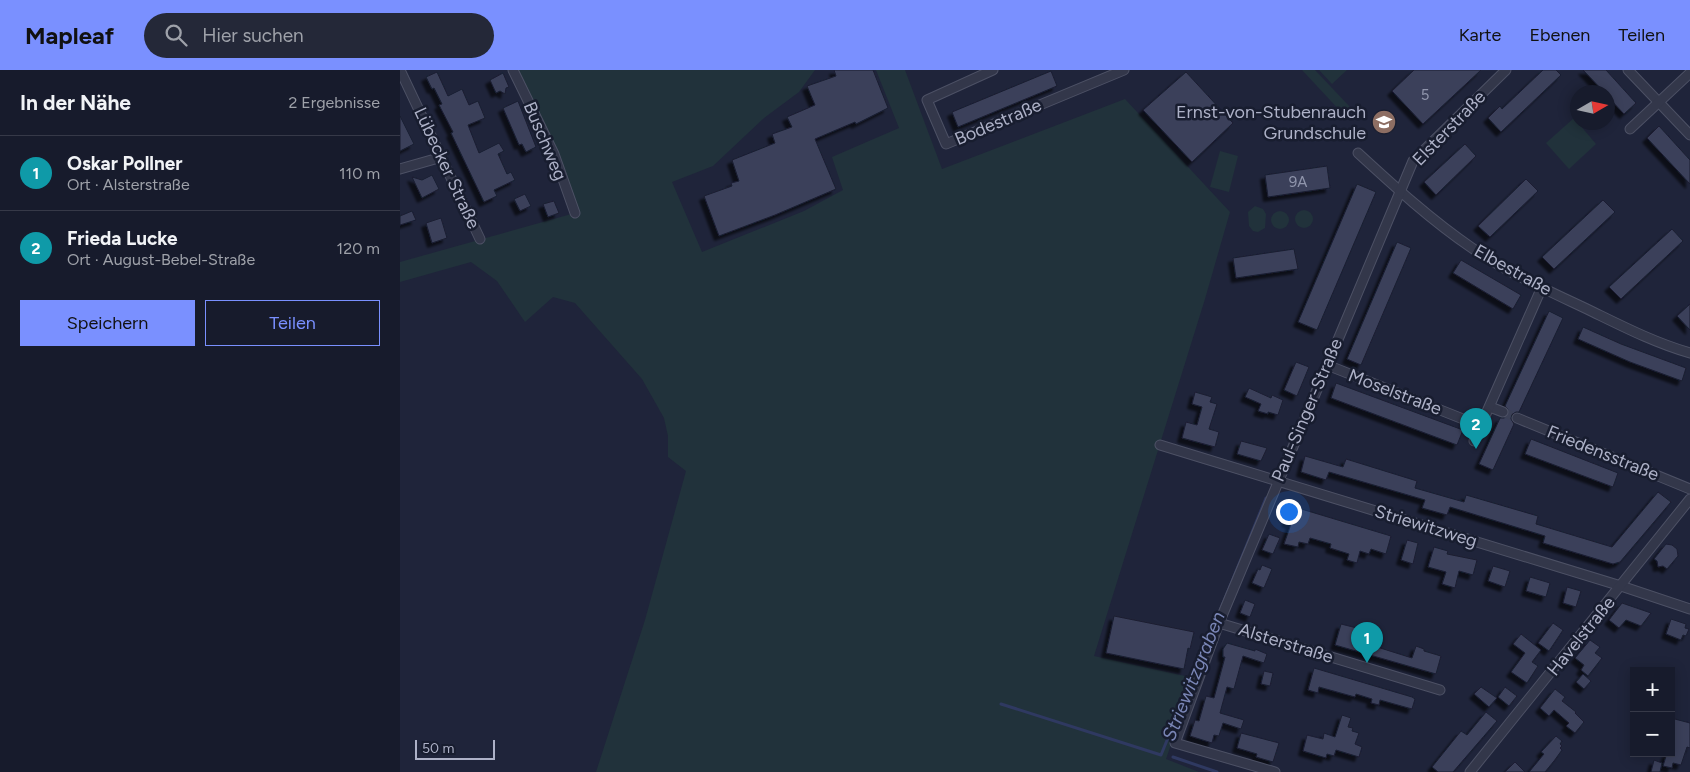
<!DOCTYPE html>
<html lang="de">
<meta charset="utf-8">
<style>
body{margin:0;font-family:Figtree,sans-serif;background:#242838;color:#f1f3f6}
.controls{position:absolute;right:15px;bottom:15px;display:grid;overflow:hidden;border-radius:0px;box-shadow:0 2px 12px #0003}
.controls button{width:45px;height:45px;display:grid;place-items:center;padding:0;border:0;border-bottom:1px solid #363948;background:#171b2c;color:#f1f3f6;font:25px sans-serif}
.compass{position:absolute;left:1170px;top:15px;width:45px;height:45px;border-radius:50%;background:#171b2c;box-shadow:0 2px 12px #0003;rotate:81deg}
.scale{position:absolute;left:15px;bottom:12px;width:80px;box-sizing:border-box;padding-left:5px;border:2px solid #adb1c7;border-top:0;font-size:14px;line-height:18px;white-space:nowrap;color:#adb1c7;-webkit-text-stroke:4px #181d2f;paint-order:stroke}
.you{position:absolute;left:888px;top:441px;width:18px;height:18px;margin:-12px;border:4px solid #fff;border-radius:50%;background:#1a73e8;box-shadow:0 0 0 8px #1a73e833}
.badge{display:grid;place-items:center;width:32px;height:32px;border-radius:50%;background:#7a90ff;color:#fff;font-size:16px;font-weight:700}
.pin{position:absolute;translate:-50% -41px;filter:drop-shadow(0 1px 2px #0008)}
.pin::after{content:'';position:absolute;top:26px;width:18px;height:15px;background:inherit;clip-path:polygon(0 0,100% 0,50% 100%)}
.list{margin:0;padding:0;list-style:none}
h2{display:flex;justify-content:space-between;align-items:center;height:65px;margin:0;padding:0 20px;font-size:21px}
h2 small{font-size:16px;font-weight:400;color:#9ea1a9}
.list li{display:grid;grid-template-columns:32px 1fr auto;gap:15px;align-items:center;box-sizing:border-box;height:75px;padding:0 20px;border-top:1px solid #363948}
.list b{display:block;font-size:19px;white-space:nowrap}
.list p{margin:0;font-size:16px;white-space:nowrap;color:#9ea1a9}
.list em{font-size:16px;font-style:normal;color:#9ea1a9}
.actions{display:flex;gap:10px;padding:15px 20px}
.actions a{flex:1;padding:11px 0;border:1px solid #7a90ff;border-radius:0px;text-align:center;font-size:18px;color:#7a90ff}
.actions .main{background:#7a90ff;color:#111}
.icon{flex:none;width:28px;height:28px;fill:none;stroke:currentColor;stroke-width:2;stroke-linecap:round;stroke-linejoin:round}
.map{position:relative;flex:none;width:1290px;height:702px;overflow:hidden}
header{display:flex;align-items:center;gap:30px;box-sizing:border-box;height:70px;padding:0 25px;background:#7a90ff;color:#111}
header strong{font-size:24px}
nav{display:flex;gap:28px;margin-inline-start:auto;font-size:18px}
.search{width:350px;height:45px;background:#242838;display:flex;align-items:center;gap:12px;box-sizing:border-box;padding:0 18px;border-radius:28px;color:#9ea1a9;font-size:19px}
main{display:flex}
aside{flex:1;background:#171b2c}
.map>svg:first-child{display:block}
.green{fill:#21323b}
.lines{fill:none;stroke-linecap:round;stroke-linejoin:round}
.stream{stroke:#2f3961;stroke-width:3}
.building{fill:#3a405a;stroke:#1a1e31;filter:url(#shadow)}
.minor-tunnel{stroke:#3b4056;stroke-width:9;stroke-dasharray:9 4.5;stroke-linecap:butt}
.minor-casing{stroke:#4d5165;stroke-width:11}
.minor{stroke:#33374a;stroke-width:9}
.labels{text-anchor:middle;stroke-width:5;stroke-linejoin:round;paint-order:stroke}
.number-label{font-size:15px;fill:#9095ac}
.poi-label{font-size:18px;fill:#adb1c7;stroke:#181d2f;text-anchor:end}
.street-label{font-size:18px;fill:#adb1c7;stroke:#181d2f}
.water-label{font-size:19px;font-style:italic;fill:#7a86b6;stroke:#181d2f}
</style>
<header>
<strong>Mapleaf</strong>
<div class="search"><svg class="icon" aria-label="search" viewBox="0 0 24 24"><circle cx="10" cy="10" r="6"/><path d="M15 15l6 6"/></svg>Hier suchen</div>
<nav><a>Karte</a><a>Ebenen</a><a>Teilen</a></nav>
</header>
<main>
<aside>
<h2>In der Nähe<small>2 Ergebnisse</small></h2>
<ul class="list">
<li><span class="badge" style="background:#0f9aa8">1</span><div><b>Oskar Pollner</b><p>Ort · Alsterstraße</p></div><em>110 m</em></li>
<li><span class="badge" style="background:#0f9aa8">2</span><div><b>Frieda Lucke</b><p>Ort · August-Bebel-Straße</p></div><em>120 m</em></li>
</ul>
<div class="actions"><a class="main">Speichern</a><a>Teilen</a></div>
</aside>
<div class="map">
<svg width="1290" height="702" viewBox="0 0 1290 702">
<defs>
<filter id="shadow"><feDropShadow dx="-4.5" dy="4.5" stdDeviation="1" flood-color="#0009"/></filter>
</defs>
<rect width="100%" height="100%" fill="#1f243a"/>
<g class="green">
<path d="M113,0h302l-16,22 -35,26 -51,48 -41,16 30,70 102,-41 39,-21 -11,-33 67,-29 -23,-58h29l37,99 183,-70 105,113 -25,87 -111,357 100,22 -28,81 33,13h-603l49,-152 41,-149 -18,-14v-21l-4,-18 -22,-39 -67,-76 -22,-6 -28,25 -28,-41 -26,-19 -71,20v-20l175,-49 -21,-59z"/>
<path d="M902,0h13l35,37 -7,7z"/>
<path d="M919,0h28l-15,14z"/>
<path d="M1174,48l22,26 -27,25 -23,-26z"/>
<path d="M820,81l18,5 -9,36 -19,-5z"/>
<path d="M855,136l8,3 3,5 -1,14 -7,4 -5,-1 -4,-5 -1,-14z"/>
<circle cx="904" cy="149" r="9"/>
<circle cx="880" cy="150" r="9"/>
</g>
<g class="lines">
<g class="stream">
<path d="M601,634l160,51 105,-257"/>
<path d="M773,687l44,15"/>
</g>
</g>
<g class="building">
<path d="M434,0h39l15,38 -32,16 -1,-2 -40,17 21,50 -61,26 -56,21 -15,-40 28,-10 -1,-3 8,-2 -7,-21 43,-17 -3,-9 20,-7 -5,-10 28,-12 -8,-19 29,-10z"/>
<path d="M1014,0h67l-58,54 -31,-33z"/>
<path d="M1143,0h13l5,5 -60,57 -13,-14 12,-12 2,3z"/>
<path d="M1183,0h23l30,33 -12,11 -16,-17v-5h-4z"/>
<path d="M651,1l6,15 -99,41 -6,-15z"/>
<path d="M37,2l11,24 14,-7 7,16 9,-4 7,17 -17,7 11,28 20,-10 5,8 -6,3 9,20 4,-2 4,8 -21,10 3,6 -13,6 -33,-69 2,-1 -14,-27 3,-1 -8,-16 -2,1 -6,-12z"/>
<path d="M786,2l47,51 -41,39 -49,-52z"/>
<path d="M103,3l6,14 -3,1 -1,6 -5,-3 -4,2 -6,-13z"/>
<path d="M118,31l18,46 -10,5 -4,-8 -3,1 -16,-37z"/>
<path d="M0,46l14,28 -14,7z"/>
<path d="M1259,56l31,34v24l-43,-46z"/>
<path d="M1065,74l11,12 -40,39 -12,-13z"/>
<path d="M927,96l3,22 -62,9 -3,-22z"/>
<path d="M32,105l7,14 -17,9 -10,-21 10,3z"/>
<path d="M1126,109l12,12 -48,46 -12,-11z"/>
<path d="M957,114l19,8 -59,138 -19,-8z"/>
<path d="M125,124l6,12 -11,5 -6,-12z"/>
<path d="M1203,130l12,12 -61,57 -12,-12z"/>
<path d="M154,131l5,12 -11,4 -5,-13z"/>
<path d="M12,141l4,9 -16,5v-9z"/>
<path d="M41,148l6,20 -15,5 -6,-20z"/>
<path d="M1272,159l11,12 -62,58 -12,-12z"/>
<path d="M997,172l14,6 -50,117 -14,-6z"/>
<path d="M894,179l4,20 -62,9 -3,-20z"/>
<path d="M1061,190l60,35 -8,14 -60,-36z"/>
<path d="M1290,234v26l-13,-14z"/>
<path d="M1149,241l14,7 -44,94h-3l-5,3v4l3,5 -21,46 -14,-6 21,-46h4l5,-3v-4l-4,-5z"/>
<path d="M1183,257l38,17 65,24 -4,13 -52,-19 -52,-23z"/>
<path d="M896,292l13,5 -12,29 -13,-6z"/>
<path d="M936,313l127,47 -6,15 -126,-47z"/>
<path d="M849,318l22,10 1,-3 11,5 -5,15 -10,-3v2l-10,-3 3,-7 -16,-7z"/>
<path d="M795,322l17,5 -2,5 7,2 -8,25 10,3 -4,15 -33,-9 4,-16 11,3 5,-18 -10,-3z"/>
<path d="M1131,369l87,34 -5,14 -88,-33z"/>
<path d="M841,371l26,7 -6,13 -24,-7z"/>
<path d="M905,386l38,11 3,-8 71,22 -2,7 49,14 2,-7 72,21 -2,8 76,23 46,-55 13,10 -51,60 -7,2 -70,-21 2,-7 -95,-29 -3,8 -25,-7 3,-8 -96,-28 -3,8 -25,-8z"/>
<path d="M888,435l103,31 -5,18 -15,-5 -2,5 -9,-3 -3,12 -10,-3 2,-6 -19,-6 1,-4 -21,-6 -2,6 -9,-2 -1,5 -14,-3 7,-20 -5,-2 2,-4 -4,-1z"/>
<path d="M869,464l11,4 -7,16 -11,-4z"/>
<path d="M1007,470l11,3 -5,21 -12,-4z"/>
<path d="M1266,474l6,1 5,4 1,7 -11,13 -4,-3 -5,1 -1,-6 -3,-2z"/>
<path d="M1034,477l14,4 -1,3 30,6 -4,15 -14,-4 -4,17 -13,-4 4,-12 -18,-5z"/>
<path d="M862,495l10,4 -8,19 -12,-5 6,-14 2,1z"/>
<path d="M1093,496l17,5 -5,16 -17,-6z"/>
<path d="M1130,507l20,6 -4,14 -20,-6z"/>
<path d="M1167,517l14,4 -5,16 -13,-4z"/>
<path d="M845,530l10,4 -5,13 -10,-4z"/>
<path d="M1222,533l29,10 -10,13 -15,-6 -7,8 -10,-8z"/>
<path d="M714,546l80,16 -4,17 -2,-1 -4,21 -78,-16z"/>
<path d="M1271,549l15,5 -1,4 4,1 -3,7 -3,-1 -2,5 -15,-6z"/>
<path d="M1153,553l10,7 -14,21 -11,-8z"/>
<path d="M941,554l36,9 -3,13 38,12 4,-12 8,3v2l17,5 -5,18 -101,-29z"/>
<path d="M1121,564l20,16 -9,12 6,4 -11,17 -16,-11 14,-19 -12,-9z"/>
<path d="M1190,570l10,7 -5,6 7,5 -14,18 -7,-6 3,-5 -9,-7z"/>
<path d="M827,573l28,8v-2l12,5 -3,9 -21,-7 -9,33 -7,-2 -7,26 24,7 -3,9 -18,-6 -4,13 -5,-1 -2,8 -22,-7 5,-16 4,1 7,-25 8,2 11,-41h-2v-8z"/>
<path d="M914,598l98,29 3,2 -3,10 -32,-9 -1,5 -8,-2 1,-4 -16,-5 -1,3 -36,-10 -1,6 -10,-3z"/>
<path d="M864,601l9,2 -3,13 -9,-2z"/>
<path d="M1183,604l8,7 -7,8 -8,-7z"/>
<path d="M1081,617l16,11 -8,9 -15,-13z"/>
<path d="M1105,617l12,9 -8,10 -11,-9z"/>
<path d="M1155,619l10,8 -3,4 14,11 -1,1 9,9 -9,11 -9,-7 3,-3 -15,-13 -5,6 -9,-8z"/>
<path d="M1086,642l11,9 -44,51h-15l-6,-5 29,-36 6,4z"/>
<path d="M942,645l9,3 -3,9 5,1 -1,3 7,2 -4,11 7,3 -3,10 -23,-7 -2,6 -7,-2 -1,4 -23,-7 4,-16 16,4 1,-6 11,4z"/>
<path d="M1271,648l19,5v25l-3,-1 -6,18 -8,-2 -1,5 -9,-2 4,-13h4z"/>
<path d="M841,663l38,10 -6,19 -17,-5 1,-3 -20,-6z"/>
<path d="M1156,666l6,5 -2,3 2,2 -2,2 2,2 -8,11 -9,11h-16l15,-18 -3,-2z"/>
<path d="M1254,690l8,3 -2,9h-9z"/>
<path d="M1115,692l10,10h-20z"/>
</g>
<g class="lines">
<path class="minor-tunnel" d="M1103,342l14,6"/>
<g class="minor-casing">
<g id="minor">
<path d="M0,0l80,169"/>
<path d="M113,0l41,84 21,59"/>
<path d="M593,0l-66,30 19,44 178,-74"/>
<path d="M1228,0l62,65"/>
<path d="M1230,59l60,-56"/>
<path d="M958,83c37,34 73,67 114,95 36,25 77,43 117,62 33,16 66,33 101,43"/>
<path d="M0,99l42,-12"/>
<path d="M927,295l136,54"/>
<path d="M1090,337l13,5"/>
<path d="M1117,348l173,71"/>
<path d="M1074,371l68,-154"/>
<path d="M760,375l461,141 69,23"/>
<path d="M819,553l221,67"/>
<path d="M875,702l-100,-29 44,-120 194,-462 93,-91"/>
<path d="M1070,702l220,-273"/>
</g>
</g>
<use href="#minor" class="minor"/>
</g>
<defs>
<g id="school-disc" transform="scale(1.25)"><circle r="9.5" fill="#8d6e63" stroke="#181d2f"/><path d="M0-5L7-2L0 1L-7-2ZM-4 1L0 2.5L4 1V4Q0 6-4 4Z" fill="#fff"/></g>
</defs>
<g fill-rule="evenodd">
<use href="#school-disc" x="984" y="52"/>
</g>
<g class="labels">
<g class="number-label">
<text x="1025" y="30">5</text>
<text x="898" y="117">9A</text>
</g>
<g class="poi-label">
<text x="966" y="48">Ernst-von-Stubenrauch<tspan x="966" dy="21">Grundschule</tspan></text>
</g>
<g class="street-label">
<text transform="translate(598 52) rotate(-23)" y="6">Bodestraße</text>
<text transform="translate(1049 58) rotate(-46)" y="6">Elsterstraße</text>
<text transform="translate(145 71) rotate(67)" y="6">Buschweg</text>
<text transform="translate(47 98) rotate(65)" y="6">Lübecker Straße</text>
<text transform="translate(1113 200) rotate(29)" y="6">Elbestraße</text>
<text transform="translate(995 322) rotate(21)" y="6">Moselstraße</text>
<text transform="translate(907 340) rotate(-67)" y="6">Paul-Singer-Straße</text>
<text transform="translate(1203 383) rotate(22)" y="6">Friedensstraße</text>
<text transform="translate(1026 456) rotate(17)" y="6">Striewitzweg</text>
<text transform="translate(1181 566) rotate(-51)" y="6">Havelstraße</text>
<text transform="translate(886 573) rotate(17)" y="6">Alsterstraße</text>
</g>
<g class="water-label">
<text transform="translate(793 606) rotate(-68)" y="7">Striewitzgraben</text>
</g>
</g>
</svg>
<div class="controls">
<button>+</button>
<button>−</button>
</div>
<svg class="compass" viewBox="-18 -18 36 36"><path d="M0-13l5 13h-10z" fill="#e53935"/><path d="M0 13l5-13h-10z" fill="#9ea1a9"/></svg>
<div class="scale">50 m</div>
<div class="you"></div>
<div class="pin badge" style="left:967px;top:593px;background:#0f9aa8">1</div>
<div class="pin badge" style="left:1076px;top:379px;background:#0f9aa8">2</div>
</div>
</main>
